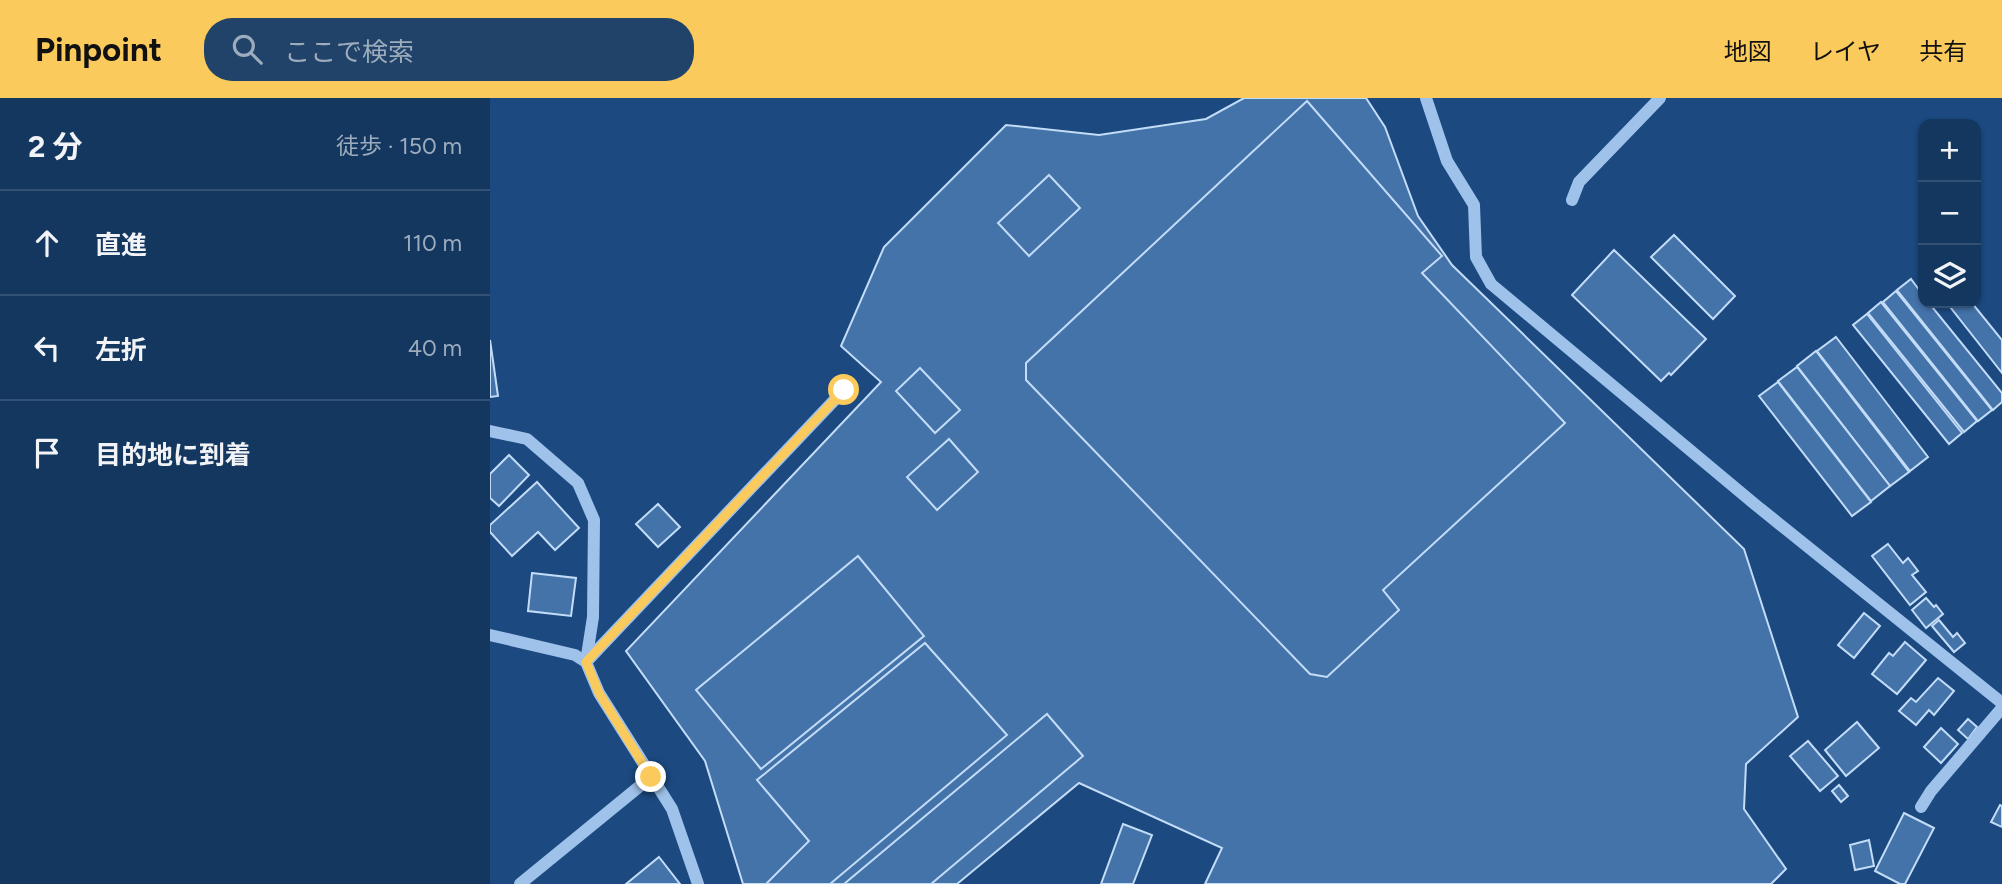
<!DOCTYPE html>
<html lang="ja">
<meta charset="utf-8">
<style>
body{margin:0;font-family:Figtree,"Noto Sans JP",sans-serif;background:#214269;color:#f1f3f6}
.controls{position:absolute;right:21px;top:21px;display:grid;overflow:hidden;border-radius:14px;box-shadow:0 2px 5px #0004}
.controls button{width:63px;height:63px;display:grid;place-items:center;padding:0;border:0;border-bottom:2px solid #335175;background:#143760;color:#f1f3f6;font:35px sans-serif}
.stop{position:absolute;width:21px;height:21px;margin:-16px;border:5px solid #fbca5c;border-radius:50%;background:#fff}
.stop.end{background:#fbca5c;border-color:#fff;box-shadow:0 2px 7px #0008}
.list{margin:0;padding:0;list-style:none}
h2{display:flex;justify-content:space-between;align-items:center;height:91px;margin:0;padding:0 28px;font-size:30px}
h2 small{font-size:23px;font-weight:400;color:#9dacbd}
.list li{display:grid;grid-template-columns:46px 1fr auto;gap:21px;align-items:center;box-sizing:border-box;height:105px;padding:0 28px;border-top:2px solid #335175}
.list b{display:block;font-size:26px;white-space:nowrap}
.list em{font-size:23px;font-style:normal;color:#9dacbd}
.icon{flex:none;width:38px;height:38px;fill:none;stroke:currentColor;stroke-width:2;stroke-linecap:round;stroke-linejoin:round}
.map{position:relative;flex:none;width:1512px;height:786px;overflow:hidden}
header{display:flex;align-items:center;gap:42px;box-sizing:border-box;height:98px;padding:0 35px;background:#fbca5c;color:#111}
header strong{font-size:33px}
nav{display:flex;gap:38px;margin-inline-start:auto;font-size:24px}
.search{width:490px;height:63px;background:#214269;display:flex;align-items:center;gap:18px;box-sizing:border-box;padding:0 24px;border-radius:28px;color:#9dacbd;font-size:26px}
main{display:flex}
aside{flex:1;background:#143760}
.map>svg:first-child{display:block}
.building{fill:#4473aa;stroke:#c3dcf7;stroke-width:2}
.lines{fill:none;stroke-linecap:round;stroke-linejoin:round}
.minor{stroke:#9fc2ea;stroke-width:12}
.route{stroke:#fbca5c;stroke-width:9}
</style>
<header>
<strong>Pinpoint</strong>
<div class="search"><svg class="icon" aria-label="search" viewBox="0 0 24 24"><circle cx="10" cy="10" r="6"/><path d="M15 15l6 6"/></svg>ここで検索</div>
<nav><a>地図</a><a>レイヤ</a><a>共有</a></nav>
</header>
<main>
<aside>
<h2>2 分<small>徒歩 · 150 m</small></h2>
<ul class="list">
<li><svg class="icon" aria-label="ahead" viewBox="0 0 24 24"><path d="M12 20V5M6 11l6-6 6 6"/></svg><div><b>直進</b></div><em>110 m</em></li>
<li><svg class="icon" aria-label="left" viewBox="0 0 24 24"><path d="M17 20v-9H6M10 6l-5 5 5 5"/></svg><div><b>左折</b></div><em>40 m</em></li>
<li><svg class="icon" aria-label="arrive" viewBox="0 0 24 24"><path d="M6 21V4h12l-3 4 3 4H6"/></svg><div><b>目的地に到着</b></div></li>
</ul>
</aside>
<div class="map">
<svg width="1512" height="786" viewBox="0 0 1512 786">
<rect width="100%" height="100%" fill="#1b4980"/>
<g class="building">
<path d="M754,0h122l19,29 33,89 34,49 292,284 54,168 -52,47 -2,45 42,60 -15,15h-566l17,-36 -143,-65 -122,101h-214l-38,-123 -79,-110 255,-269 -40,-36 43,-99 122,-122 93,10 107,-16z"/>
<path d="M817,3l135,155 -20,17 143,150 -182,167 16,20 -72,67 -17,-3 -284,-294v-17z"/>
<path d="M559,77l31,33 -51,48 -31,-33z"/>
<path d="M1184,137l61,61 -22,23 -62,-62z"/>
<path d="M1124,152l92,89 -35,36 -2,-2 -8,8 -89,-86z"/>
<path d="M1421,181l12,16v8h6l73,90v9l-9,8 -96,-120z"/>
<path d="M1406,193l96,119 -14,11 -95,-119z"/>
<path d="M1391,204l96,119 -13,11 -96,-119z"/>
<path d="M1457,205h25l30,37v33z"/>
<path d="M1377,216l95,119 -13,11 -96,-119z"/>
<path d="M1346,239l92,120 -18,14 -93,-120z"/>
<path d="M0,242l8,56 -8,1z"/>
<path d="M1326,253l93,121 -19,14 -93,-120z"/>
<path d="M1307,269l93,119 -19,15 -93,-120z"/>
<path d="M430,270l40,42 -25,23 -39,-42z"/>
<path d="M1288,284l93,120 -19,14 -93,-120z"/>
<path d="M459,341l29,33 -41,38 -30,-33z"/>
<path d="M19,357l20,20 -30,31 -9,-8v-24z"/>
<path d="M47,384l42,46 -24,22 -17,-18 -26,24 -22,-24v-7z"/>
<path d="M168,406l22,23 -22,20 -22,-23z"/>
<path d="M1398,446l15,19 5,-5 10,13 -6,4 14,17 -16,13 -38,-49z"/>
<path d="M368,458l66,80 -163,133 -65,-79z"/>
<path d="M42,475l44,5 -5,38 -43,-5z"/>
<path d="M1436,500l8,9 2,-2 7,9 -17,14 -14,-18z"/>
<path d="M1374,515l16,13 -26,32 -16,-13z"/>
<path d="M1449,522l14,17 4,-4 8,10 -11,9 -22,-26z"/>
<path d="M1415,544l21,18 -29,34 -25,-20 17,-21 4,3z"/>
<path d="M435,545l82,92 -177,149h-64l43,-43 -52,-61z"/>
<path d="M1448,580l16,13 -20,24 -5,-5 -13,15 -17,-14 12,-13 5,4z"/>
<path d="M557,616l36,42 -152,128h-87z"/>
<path d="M1478,621l9,8 -9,12 -10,-9z"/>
<path d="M1367,624l22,26 -33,28 -21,-26z"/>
<path d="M1451,630l17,16 -17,19 -17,-16z"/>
<path d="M1318,643l30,35 -18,15 -30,-35z"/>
<path d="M1349,687l9,11 -7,6 -9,-11z"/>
<path d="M1510,707l2,1v21l-11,-5z"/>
<path d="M1414,715l30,15 -29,56h-5l-25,-13z"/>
<path d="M633,726l29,11 -19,49h-32z"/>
<path d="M1379,742l5,26 -19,4 -5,-25z"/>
<path d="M169,759l21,27h-54z"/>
</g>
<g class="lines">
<g class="minor">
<path d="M936,0l21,63 27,44 2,52 15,27 266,222 245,197"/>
<path d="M1082,102l7,-18 81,-84"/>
<path d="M0,333l37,8 51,44 16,37 -1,97 -7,45"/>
<path d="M0,537l85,20 11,7 13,31 73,116 26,75"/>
<path d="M96,564l258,-272"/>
<path d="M1431,709l10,-16 71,-83"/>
<path d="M30,786l131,-107"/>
</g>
</g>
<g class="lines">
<path class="route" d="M161,679l-52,-84 -13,-31 258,-272"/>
</g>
</svg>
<div class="controls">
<button>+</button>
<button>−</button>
<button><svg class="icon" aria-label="layers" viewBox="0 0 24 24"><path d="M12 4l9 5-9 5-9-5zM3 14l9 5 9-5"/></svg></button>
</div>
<div class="stop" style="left:354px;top:292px"></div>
<div class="stop end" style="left:161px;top:679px"></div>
</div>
</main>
